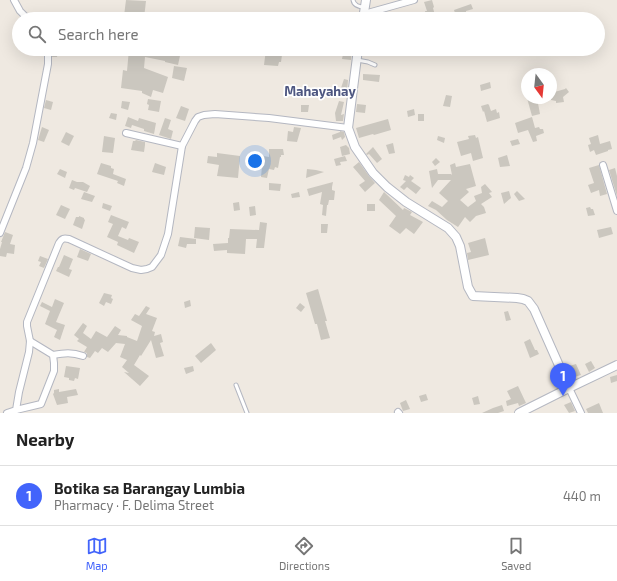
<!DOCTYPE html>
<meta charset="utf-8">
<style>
body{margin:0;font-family:"Exo 2",sans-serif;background:#f2f2f2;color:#222}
.compass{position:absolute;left:521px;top:68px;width:36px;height:36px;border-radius:50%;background:#fff;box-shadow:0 4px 16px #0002;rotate:165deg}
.you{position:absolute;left:255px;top:161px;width:14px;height:14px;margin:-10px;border:3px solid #fff;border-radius:50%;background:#1a73e8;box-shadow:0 0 0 6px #1a73e833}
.badge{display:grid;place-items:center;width:26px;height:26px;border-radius:50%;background:#4264fb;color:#fff;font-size:13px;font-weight:700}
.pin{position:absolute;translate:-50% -33px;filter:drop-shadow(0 1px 2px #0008)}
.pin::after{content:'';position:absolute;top:21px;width:14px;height:12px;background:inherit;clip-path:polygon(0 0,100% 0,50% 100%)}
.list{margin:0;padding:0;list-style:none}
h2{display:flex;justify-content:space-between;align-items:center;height:52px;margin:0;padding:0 16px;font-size:17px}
h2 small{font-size:13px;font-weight:400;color:#767676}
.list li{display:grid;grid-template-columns:26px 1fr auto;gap:12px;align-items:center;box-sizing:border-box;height:60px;padding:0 16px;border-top:1px solid #e0e0e0}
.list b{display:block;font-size:15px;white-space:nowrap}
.list p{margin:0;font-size:13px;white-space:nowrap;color:#767676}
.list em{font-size:13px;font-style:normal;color:#767676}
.icon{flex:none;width:22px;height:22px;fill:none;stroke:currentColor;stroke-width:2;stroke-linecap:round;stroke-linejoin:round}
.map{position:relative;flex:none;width:617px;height:413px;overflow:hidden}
.search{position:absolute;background:#fff;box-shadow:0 4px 16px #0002;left:12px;right:12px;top:12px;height:44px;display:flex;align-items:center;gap:10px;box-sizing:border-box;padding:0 14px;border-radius:22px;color:#767676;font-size:15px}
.sheet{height:112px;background:#fff}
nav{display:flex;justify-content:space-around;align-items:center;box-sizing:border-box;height:56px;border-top:1px solid #e0e0e0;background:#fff;font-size:11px;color:#767676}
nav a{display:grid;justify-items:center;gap:2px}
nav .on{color:#4264fb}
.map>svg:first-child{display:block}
.building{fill:#cbc7bf}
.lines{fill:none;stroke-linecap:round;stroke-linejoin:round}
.lane-casing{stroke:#b4b7c1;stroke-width:5}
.street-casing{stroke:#b4b7c1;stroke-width:8}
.secondary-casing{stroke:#b4b7c1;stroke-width:10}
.lane{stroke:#fff;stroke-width:3}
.street{stroke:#fff;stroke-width:6}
.secondary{stroke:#fff;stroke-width:8}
.labels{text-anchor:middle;stroke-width:3.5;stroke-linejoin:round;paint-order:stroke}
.quarter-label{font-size:13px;font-weight:bold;fill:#4d5680;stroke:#fff}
</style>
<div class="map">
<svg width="617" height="413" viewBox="0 0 617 413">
<rect width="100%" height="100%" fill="#efe9e1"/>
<g class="building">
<path d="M126,0l20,1 -2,17 -20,-2z"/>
<path d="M432,0l2,7 -1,1 3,11h-9l-2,-8h2l-3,-9z"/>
<path d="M471,4l2,5 -7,2v1l-2,1 2,6h-9l-3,-9z"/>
<path d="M129,49h27l11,2 1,-2h5l8,2 -3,14 -13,-3v-1l-20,-4 -1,11 24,9 -5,16 -10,-3 -2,7 -9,-4v-2l-21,-3 2,-18 4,1z"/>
<path d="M266,49h15v5l1,1 -1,7h-2l-1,4 -14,-1z"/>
<path d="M344,49h8l-1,11 -9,-1z"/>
<path d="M52,50l6,1 -1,6h-5z"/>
<path d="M174,66l13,2 -3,13 -12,-3z"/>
<path d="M363,74l17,1 -1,7 -16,-2z"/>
<path d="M344,79l4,1 -1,12 -7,-1z"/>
<path d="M490,82l1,6 -10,3 -1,-6z"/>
<path d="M566,88l3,4 -6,5 1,5 -8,1v-2l-5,-1v-7l14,-4z"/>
<path d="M446,95l6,1 -2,11 -7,-1z"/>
<path d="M527,98h10l3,16 -8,2z"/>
<path d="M148,99l13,2 -2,11 -11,-2 1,-5 -2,-1z"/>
<path d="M46,100l7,2 -2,8 -7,-2z"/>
<path d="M122,101l8,1 -2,8 -7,-2z"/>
<path d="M339,101l5,1 -3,13 3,-1 -1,7h-7l-1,-8z"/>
<path d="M357,104l9,1 -1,8 -9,-1z"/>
<path d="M488,104l1,1 2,6 5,-2 1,4 2,-1 1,6 -13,4 -3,-11 -1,1 -2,-6z"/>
<path d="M301,105h8l-1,7h-7z"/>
<path d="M181,106l8,3 -4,12 -9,-3z"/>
<path d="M414,109l1,6 -7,2 -1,-6z"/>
<path d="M111,113l6,1 -1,6 -7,-2z"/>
<rect x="418" y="114" width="6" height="7"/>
<path d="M128,117l10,4 1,-3 17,5 -2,11 -10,-3v-2l-12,-4 -1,3 -6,-2z"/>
<path d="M532,117l3,11 4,-1 1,2h3l1,4 -8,3 1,5 -4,1 -5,-12 -10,3 -3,-10z"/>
<path d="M165,118l6,2 -3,9 5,2 -2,8 -12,-4z"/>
<path d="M388,119l3,11 -17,5 -1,-1 -14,4 -3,-10z"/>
<path d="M42,127l7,3 -5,12 -6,-2z"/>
<path d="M294,127l7,1 -4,14 -10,-1 1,-10 5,1z"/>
<path d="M340,131l4,1 1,5 -3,3 -1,-3 -8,3 -1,-5 8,-3z"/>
<path d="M66,132l8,4 -5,10 -8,-4z"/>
<path d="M475,135l1,3 2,-1 5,21 -10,3 -2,-8 -10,3 -4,-14 12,-3 -1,-3z"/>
<path d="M598,135l2,9 10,-3 2,8 -4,1v1l-12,4 -2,-5 -4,2 -2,-7 3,-1 -2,-6z"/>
<path d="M104,136l11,2 -2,15 -11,-1z"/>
<path d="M438,136l7,2 -1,5 -7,-3z"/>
<path d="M518,139l2,5 -8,2 -2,-5z"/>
<path d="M136,140l9,2v3l-1,7 -13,-2 2,-9h2z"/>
<path d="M393,143l2,10 -6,1 -3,-9z"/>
<path d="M346,145l3,3 1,6 -8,2 -2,-9z"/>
<path d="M373,147l9,12 -5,4 -8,-9 -2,1 -1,-1z"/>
<path d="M269,149h14l1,6h-3v2h-1l-2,11 -3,-1 -1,3 -5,-1 -2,9 -6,-1 2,-21 6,1z"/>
<path d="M217,153l23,3 -2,22 -21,-2 2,-11 -12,-2 1,-7 9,1z"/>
<path d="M507,155l3,11 -10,1 -2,-9z"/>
<path d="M345,156l2,5 -7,1 1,3 -5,1 -2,-7z"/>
<path d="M436,158l4,4 -5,4 -3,-4z"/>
<path d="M359,162l10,14 6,7 -10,9 -6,-7 6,-4 -12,-14z"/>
<path d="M101,163l10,3v2l3,1 -1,5 13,5 -2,7 -7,-3 1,-2 -21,-7z"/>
<path d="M155,163l11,4 -2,8 -12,-3z"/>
<path d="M455,163l1,4 14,-3 6,22 -10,3 3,3 -9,8 8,7 8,-6 -2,-5 8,-3 -1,-6 4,-3 7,8 -3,1 3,4 -11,7 3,3 2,6 -10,3 -6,6 -5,-5 -7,10 -11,-7 -11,-10 -8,-4 4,-5 10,6 6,-6 -9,-8 12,-13h-13l-6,8 -3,-17 8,-2 1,5h13l1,1 -2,-10z"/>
<path d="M599,165l8,29 -7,2 -1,-6 -8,3 -3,-8 6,-2 -5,-15z"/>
<path d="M615,168l2,8v20l-8,-26z"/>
<path d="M60,169l7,3 -2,6 -8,-4z"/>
<path d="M307,169l9,1 8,2 -18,6z"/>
<path d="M405,175l4,2 1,-2 4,3 -3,3 10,7 -5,6 -9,-7 -3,3 -4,-3 6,-6 -3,-1z"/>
<path d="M72,180l5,2h6l7,4 -3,6 -12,-4 -1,2 -5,-2z"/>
<path d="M333,182l-1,5v3l3,1 -1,9h-5l-1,5h-1l-1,11 -4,-1 1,-10 -3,-1 2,-12 -13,4 -2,-7z"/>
<path d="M269,183l12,1 -1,7 -11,-1z"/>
<path d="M509,191l2,7 -7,6 -3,-11z"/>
<path d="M517,191l8,8 -6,2 -5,-7z"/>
<path d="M84,192l11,4 -3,6 -11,-3z"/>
<path d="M299,192l1,5 -8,1 -1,-4z"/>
<path d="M384,192l19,18 1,-2 8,4 -2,3 13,7 -9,12 -8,-6 -6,6 -11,-8 7,-10 -17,-16z"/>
<path d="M239,202l1,8 -6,1 -1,-8z"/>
<path d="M103,203l9,3 -2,5 -8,-3z"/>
<rect x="367" y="204" width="8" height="7"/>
<path d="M61,205l9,4 -5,10 -9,-4z"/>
<path d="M255,206l1,9 -6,1 -1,-9z"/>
<path d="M590,207l1,2h2l2,6 -7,1 -2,-8z"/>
<path d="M111,215l18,7 -3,7 -4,-2 -4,9 10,4 1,-2 10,4 -5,11 -17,-8 1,-3 -11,-5 6,-13 -5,-2z"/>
<path d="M79,216l5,2v1l1,1 -3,9 -9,-4 3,-8h3z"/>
<path d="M260,222l7,1 -3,25h-8l1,-9h-11l-1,15 -18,-1v-3l-13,1 -1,-7 15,-1v-5h1l1,-9 29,1z"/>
<path d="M321,224h7l-1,9h-6z"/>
<path d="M195,227l15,1 -1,12 -15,-2z"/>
<path d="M611,227l2,7 -14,4 -2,-8z"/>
<path d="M5,232l8,3 -3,9 5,1 -1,9 -7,-1 -1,4 -6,-1v-7l2,-7h-1z"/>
<path d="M180,237l16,2v5h-9l-1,4 -8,-2z"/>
<path d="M485,238l4,17 -21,5 -1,-7 4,-1 -3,-9z"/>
<path d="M80,249l11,5 -3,7 -11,-4z"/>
<path d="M64,255l9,4 -4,10 3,1 -3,7 -13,-6 2,-4h1z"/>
<path d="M40,256l8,3 -4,9 -5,-2 2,-4 -3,-1z"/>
<path d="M318,289l9,32h-2l5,17 -9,2 -4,-16h-2l-9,-31z"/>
<path d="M104,293l8,2 -1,3 2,1 -2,5 -5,-2 -2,4 -5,-3z"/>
<path d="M55,299l9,4 -8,19 9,3 -5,15 -6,-3 3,-7 -12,-6 5,-13 -10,-5 2,-4 10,5z"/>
<path d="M190,300l1,6 -6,2 -1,-6z"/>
<path d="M300,303l5,4 -4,5 -5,-4z"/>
<path d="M146,306l4,2 -4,6 11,4 -5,13 3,1 -1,4 7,-2 2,8 -3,1 4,13 -8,2 -5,-18 -10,16 -1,-1 -6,10 15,11 -9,10 -16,-14 5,1 -7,-6 5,-7 -7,-3 5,-13 -9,-1 -8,9 -6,-4 -4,5 -3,-2 -5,7 -3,-1v-4l-3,-1 3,-5 -10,-6 2,-2 -5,-4 9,-12 4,3 -4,7 8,6 5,-8 11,6 8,-11 6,4 -3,5 9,1v1l10,4 5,-15 -11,-6 4,-6 4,2z"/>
<path d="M508,311l3,9 -5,1 -2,-9z"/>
<path d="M530,339l5,11h2l2,4 -9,4 -6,-16z"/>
<path d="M211,343l5,7 -15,13 -6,-7z"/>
<path d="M591,361l4,7 -6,4 -4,-8z"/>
<path d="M576,364l5,11 -10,3 -5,-11z"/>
<path d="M66,366l14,2 -2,11 -3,-1 -1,3 -5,-1v-2l-5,-1z"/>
<path d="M193,366l1,5 -8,3 -2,-6z"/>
<path d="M617,375v6l-6,2 -1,-6z"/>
<path d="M518,386l8,17 -7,3 -1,-3 -11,3 -1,-5 5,-2 -4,-8z"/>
<path d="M59,389v3l17,-3 2,6 -11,2 1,6 -11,2 -4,-11 1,-1v-3z"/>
<path d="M426,394l2,6 -7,2 -2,-6z"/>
<path d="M478,396l2,8 -6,1 -2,-7z"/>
<path d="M406,400l4,9 -7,2 -3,-8z"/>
<path d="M571,402l4,9 -6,2 -5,-8z"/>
<path d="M599,403l4,10h-15l-2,-4z"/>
<path d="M502,405l2,6 -6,2h-16l11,-5z"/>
</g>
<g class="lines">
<g class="lane-casing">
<g id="lane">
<path d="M353,0c1,6 6,7 12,7"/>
<path d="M357,60l11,2 7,3"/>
<path d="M236,385l11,28"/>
</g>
</g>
<g class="street-casing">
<g id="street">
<path d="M14,0l6,11 8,8"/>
<path d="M364,14l50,-14"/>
<path d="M126,133l56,13"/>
<path d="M603,165l14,46"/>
<path d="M0,233l26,-65 7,-25 15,-79v-15"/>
<path d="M53,355c11,-2 19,-3 30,1"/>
<path d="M569,388l12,25"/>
<path d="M16,410l25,-6 13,-33v-8l-1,-8 -23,-14"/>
<path d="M398,412l1,1"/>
<path d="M7,413l9,-3 3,-18 10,-40 1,-11 -3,-15v-4l32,-79c3,-5 5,-5 10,-4l63,29 9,2 6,-1 5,-2 9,-12 7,-21 14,-88 13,-25 3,-4 6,-2 11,-1 54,4 79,10"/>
</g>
</g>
<g class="secondary-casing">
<g id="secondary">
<path d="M363,19l3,-19"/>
<path d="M358,49l-10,79 7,19 18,26 14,14 19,15 42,26 8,9 4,9 8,41 5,9 44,2 6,1 5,2 6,8 35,79"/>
<path d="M519,413l50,-25 48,-23"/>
</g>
</g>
<use href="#lane" class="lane"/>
<use href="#street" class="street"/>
<use href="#secondary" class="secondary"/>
</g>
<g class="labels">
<g class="quarter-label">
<text x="320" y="96">Mahayahay</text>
</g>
</g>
</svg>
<svg class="compass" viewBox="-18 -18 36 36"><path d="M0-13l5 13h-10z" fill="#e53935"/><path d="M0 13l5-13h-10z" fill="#767676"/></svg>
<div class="you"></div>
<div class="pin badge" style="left:563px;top:396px">1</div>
<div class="search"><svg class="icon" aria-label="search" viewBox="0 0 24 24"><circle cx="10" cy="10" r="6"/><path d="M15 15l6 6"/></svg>Search here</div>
</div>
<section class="sheet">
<h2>Nearby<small></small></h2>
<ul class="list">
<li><span class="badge">1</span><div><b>Botika sa Barangay Lumbia</b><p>Pharmacy · F. Delima Street</p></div><em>440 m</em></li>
</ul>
</section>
<nav>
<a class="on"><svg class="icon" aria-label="map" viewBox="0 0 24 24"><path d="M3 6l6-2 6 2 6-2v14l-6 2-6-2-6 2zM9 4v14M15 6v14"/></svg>Map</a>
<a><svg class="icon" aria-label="directions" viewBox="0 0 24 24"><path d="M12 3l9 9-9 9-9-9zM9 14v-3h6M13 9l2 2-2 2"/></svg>Directions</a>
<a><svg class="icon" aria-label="saved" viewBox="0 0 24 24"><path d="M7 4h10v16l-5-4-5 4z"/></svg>Saved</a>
</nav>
